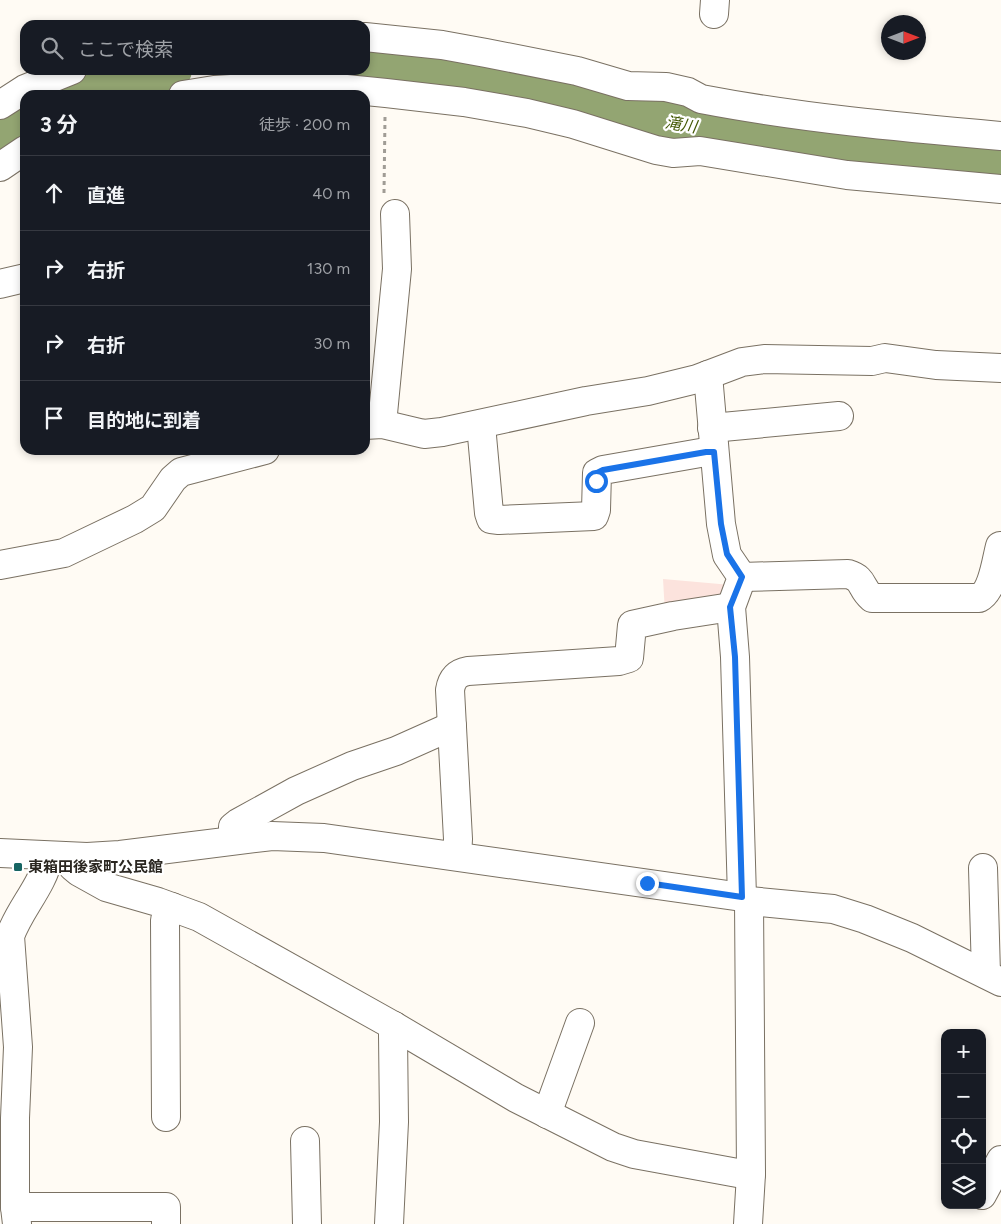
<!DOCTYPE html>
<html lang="ja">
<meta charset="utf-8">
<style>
body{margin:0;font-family:Figtree,"Noto Sans JP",sans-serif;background:#20242c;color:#f1f3f6}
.controls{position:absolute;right:15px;bottom:15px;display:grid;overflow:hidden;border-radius:10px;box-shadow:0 2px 8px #0003}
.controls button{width:45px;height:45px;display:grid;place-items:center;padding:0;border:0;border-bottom:1px solid #363941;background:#171b24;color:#f1f3f6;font:25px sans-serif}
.compass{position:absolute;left:881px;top:15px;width:45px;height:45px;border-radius:50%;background:#171b24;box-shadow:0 2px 8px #0003;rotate:90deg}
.stop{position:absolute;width:15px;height:15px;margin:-11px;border:4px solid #1a73e8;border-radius:50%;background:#fff}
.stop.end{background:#1a73e8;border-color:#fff;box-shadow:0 1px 5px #0008}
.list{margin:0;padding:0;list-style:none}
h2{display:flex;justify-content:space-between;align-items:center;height:65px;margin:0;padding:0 20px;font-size:21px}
h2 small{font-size:16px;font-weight:400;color:#9ea1a6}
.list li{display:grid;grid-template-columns:32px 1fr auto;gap:15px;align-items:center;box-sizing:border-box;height:75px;padding:0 20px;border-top:1px solid #363941}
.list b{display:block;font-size:19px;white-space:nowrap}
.list em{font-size:16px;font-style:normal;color:#9ea1a6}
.icon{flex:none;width:28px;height:28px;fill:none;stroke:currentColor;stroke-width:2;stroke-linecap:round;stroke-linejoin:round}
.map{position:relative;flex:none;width:1001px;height:1224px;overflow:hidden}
.search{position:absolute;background:#171b24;box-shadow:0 2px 8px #0003;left:20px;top:20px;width:350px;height:55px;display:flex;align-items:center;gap:12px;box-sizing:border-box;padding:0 18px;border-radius:15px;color:#9ea1a6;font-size:19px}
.panel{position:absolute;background:#171b24;box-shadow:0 2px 8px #0003;left:20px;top:90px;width:350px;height:365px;border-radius:15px}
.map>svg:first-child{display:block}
.green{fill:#fce3dd}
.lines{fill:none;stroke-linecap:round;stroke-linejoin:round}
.river{stroke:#93a572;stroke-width:40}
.minor-casing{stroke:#7a7163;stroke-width:30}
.path{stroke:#a09c95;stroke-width:3;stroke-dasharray:4 4;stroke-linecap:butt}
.minor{stroke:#fff;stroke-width:28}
.route{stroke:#1a73e8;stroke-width:6}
.poi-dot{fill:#176563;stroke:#fff;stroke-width:2}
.labels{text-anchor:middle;stroke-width:4.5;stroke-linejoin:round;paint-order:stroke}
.poi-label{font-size:15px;font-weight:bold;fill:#2a2620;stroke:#fff;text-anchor:start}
.water-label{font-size:16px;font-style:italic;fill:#445905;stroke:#fff}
</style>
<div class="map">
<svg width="1001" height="1224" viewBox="0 0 1001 1224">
<rect width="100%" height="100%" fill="#fffbf4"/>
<path class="green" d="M663,579l68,6 -5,18 -61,10z"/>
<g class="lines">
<g class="river">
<path d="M365,64l28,2 137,26 77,20 73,12 178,27 143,16"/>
<path d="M80,95l20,-8 72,-17"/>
<path d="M0,135l25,-15"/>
</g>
<g class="minor-casing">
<g id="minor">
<path d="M714,14l1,-14"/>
<path d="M365,37l77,8 44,8 91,18 51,15 38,1 22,5 13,7c99,19 199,28 300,37"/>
<path d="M183,95l31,-5 70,-4h32l70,7 78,9 63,11 46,11 83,26 17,3 27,-2 147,24 154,14"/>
<path d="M0,105l25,-16 47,-19"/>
<path d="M0,167l25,-17"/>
<path d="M0,284l25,-6"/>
<path d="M708,375l13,149 6,31 15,22 -11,30 4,50 7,240"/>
<path d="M382,424l15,-155 -2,-55"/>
<path d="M365,425l17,-1 42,10 18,-2 144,-31 62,-10 49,-12 45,-17 22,-3 108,2 13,-3 51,7 65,3"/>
<path d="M481,425l8,88 2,6 8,1 95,-4 2,-6 1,-37 6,-3 103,-18h8"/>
<path d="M712,428l127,-12"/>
<path d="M0,565l64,-12 71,-34 18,-11 20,-29 8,-7 84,-22"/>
<path d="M742,577l106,-3c17,5 12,14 24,24h107c14,-7 17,-37 21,-52"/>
<path d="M234,840l-1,-13 5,-4 58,-32 56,-25 44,-15 56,-25"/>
<path d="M0,853l87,4 33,-2 152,-19 52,2 418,59 7,4 84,8 32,10 47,19 89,44"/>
<path d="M457,856l1,-17 -8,-149c2,-12 7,-17 18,-19l151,-10 10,-3 3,-33 41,-9 58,-9"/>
<path d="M73,857v10l6,5 27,15 52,15 41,15 195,109 122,72 97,49 21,7 109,20h8"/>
<path d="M983,868l3,106"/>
<path d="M547,1114l33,-91"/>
<path d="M166,1117l-1,-197 7,-13"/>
<path d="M305,1141l2,83"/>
<path d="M982,1195l19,-35"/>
<path d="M15,1207h151v17"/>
<path d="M17,1224l-2,-17v-89l3,-71 -8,-111c10,-28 33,-50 39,-80"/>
<path d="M389,1224l5,-102 -1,-87 1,-9"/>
<path d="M748,1224l3,-50 -2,-273"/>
</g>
</g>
<path class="path" d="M384,193l1,-76"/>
<use href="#minor" class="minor"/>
</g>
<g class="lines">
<path class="route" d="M596,481l1,-8 6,-3 103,-18h8l7,72 6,30 15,23 -12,30 5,50 7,240 -95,-14"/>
</g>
<rect class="poi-dot" x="13" y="862" width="10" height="10" rx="2.5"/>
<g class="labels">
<g class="poi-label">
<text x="28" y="872">東箱田後家町公民館</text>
</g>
<g class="water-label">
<text transform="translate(681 124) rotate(9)" y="6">滝川</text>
</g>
</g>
</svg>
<div class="controls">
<button>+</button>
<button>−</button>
<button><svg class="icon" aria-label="locate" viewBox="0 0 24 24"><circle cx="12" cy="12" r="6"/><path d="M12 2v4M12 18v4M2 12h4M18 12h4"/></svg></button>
<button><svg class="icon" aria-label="layers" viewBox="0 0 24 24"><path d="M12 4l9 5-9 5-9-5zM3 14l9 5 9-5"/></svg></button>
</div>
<svg class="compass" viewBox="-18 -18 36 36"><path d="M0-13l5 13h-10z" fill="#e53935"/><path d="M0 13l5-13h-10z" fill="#9ea1a6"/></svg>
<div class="stop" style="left:596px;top:481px"></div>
<div class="stop end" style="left:647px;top:883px"></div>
<div class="search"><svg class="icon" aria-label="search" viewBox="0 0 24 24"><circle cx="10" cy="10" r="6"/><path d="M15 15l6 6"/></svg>ここで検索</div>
<section class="panel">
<h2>3 分<small>徒歩 · 200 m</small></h2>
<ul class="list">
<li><svg class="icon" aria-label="ahead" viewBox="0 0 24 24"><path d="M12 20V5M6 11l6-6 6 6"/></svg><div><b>直進</b></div><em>40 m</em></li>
<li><svg class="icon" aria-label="right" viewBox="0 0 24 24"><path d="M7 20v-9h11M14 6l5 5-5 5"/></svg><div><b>右折</b></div><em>130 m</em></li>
<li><svg class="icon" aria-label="right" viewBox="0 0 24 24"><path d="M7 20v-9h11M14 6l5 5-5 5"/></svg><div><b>右折</b></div><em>30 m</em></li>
<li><svg class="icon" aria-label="arrive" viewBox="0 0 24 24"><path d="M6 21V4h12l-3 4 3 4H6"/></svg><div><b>目的地に到着</b></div></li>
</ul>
</section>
</div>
